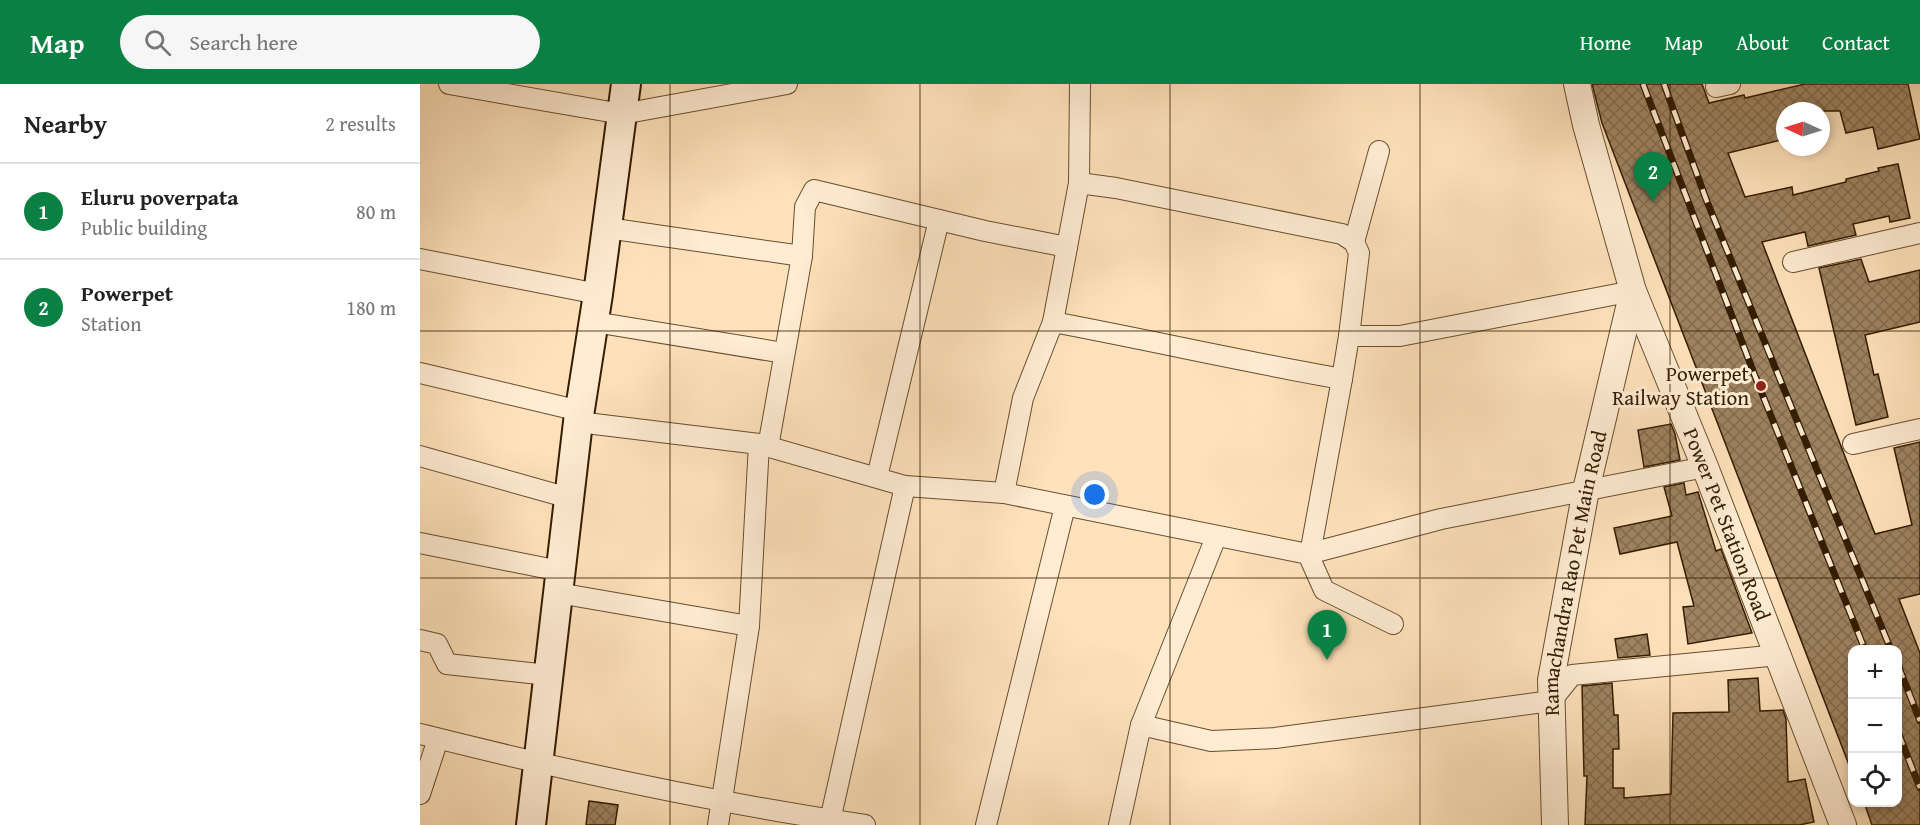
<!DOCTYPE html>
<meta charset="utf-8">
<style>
body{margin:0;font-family:"Gentium Book Plus",serif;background:#f6f6f6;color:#222}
.controls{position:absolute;right:18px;bottom:18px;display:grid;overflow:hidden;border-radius:12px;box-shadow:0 3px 9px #0003}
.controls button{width:54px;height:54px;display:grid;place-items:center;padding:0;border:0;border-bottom:2px solid #e0e0e0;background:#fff;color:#222;font:30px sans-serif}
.compass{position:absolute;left:1356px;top:18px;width:54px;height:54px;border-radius:50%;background:#fff;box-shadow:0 3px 9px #0003;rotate:274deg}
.you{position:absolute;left:675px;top:411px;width:21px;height:21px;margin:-15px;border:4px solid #fff;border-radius:50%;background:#1a73e8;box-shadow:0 0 0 9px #1a73e833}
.badge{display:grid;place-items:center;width:39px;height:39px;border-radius:50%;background:#0b8043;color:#fff;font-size:20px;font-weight:700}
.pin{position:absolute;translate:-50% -50px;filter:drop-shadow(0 2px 3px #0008)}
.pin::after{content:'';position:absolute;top:32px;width:21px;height:18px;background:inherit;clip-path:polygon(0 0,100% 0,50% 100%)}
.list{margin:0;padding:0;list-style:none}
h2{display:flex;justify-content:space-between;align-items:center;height:78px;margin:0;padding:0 24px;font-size:26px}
h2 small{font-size:20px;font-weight:400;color:#767676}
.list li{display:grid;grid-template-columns:39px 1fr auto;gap:18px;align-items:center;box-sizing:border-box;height:96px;padding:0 24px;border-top:2px solid #e0e0e0}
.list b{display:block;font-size:22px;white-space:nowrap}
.list p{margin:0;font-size:20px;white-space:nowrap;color:#767676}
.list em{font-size:20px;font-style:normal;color:#767676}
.icon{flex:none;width:33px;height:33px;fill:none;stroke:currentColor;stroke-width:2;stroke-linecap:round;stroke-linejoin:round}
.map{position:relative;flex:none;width:1500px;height:741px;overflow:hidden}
header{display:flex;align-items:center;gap:36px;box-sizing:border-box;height:84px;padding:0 30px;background:#0b8043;color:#fff}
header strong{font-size:28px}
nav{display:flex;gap:33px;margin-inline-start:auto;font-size:21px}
.search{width:420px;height:54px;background:#f6f6f6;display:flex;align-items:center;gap:15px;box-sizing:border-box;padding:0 21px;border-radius:33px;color:#767676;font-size:22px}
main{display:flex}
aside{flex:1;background:#fff}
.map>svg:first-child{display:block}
.building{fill:url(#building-cross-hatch);stroke:#341d00;stroke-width:1.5}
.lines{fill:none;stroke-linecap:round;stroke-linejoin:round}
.minor-casing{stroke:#674e2f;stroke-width:22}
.tertiary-casing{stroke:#674e2f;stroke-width:28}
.secondary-casing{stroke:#341d00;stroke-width:32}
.minor{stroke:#ffecd3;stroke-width:20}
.tertiary{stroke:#ffecd3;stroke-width:26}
.secondary{stroke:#ffecd3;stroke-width:28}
.rail-casing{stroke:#341d00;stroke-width:7}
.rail{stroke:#ffecd3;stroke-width:4.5;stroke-dasharray:14;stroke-linecap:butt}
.grid{fill:none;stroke:#341d00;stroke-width:1.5;stroke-opacity:0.55}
.poi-dot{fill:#8f2418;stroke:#ffecd3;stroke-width:2}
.labels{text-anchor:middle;stroke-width:6;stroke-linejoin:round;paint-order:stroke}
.poi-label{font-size:21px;fill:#341d00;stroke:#ffecd3;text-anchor:end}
.street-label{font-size:21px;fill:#341d00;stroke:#ffecd3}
</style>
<header>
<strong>Map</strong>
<div class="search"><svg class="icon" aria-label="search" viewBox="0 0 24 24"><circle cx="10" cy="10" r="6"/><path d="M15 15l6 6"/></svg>Search here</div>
<nav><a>Home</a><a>Map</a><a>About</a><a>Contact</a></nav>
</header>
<main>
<aside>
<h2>Nearby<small>2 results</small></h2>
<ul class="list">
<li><span class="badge">1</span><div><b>Eluru poverpata</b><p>Public building</p></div><em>80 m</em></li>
<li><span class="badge">2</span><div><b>Powerpet</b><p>Station</p></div><em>180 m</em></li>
</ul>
</aside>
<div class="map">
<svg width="1500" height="741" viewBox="0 0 1500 741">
<defs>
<pattern id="building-cross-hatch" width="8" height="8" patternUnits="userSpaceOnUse" patternTransform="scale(1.5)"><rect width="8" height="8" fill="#9e8361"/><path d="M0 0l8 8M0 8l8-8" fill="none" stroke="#826b4e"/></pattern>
</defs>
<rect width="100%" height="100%" fill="#ffe2bb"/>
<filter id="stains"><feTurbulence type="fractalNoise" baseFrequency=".00333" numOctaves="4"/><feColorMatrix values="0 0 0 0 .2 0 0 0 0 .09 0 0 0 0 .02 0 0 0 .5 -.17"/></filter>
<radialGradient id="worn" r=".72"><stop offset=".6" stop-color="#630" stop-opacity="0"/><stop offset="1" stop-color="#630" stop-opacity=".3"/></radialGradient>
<g class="building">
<path d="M1172,0h110l7,19 35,-8 1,3 60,-14h103l12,55 -42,10 -5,-22 -27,6 -6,-22h-55v28l-57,14 17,44 47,-10 1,8 53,-13v-3l33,-8 -1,-3 20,-4 12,54 -20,4 -1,-6 -36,8 3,11 -48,11 -3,-14 -43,10 113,292 37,-9 -18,-77 26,-6v152l-21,5 21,54v172h-48l-8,-23h34v-152h-46v119l-1,1 -249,-647z"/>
<path d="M1441,175l8,23 51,-12v52l-55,13 9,40 4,-1 10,43 -32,8 -37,-157z"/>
<path d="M1251,340l4,10 5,26 -36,7 -6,-37z"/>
<path d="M1264,399l2,12 12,-3 18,59 5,-2 31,84 -64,11 -5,-37 11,-1 -17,-64 -57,12 -6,-26 58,-12 -8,-29z"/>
<path d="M1227,550l3,21 -32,3 -3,-19z"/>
<path d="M1338,594l2,33 23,-1 3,9 2,63 17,-3 9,43 -15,3h-214l2,-49h-3l-2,-90 30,-3 2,32h4l1,34h-6v39h11v10l47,-4 2,-81 56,-1 -1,-32z"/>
<path d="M169,717l29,4 -3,20h-29z"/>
</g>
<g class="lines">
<g class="minor-casing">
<g id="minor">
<path d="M29,0l173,30 165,-30"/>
<path d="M1296,3l14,-3"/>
<path d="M659,99l1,-99"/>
<path d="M187,144l195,28"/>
<path d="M934,158l25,-91"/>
<path d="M0,175l178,35"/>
<path d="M1373,178l127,-29"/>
<path d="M174,238l190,31"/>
<path d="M633,238l26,-139 37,5 226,46 12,8 5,11 -10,83"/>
<path d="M0,289l160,38"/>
<path d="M158,338l181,22 146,42 99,7 19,-95 30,-76c96,18 192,40 289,57l7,-43h51l233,-45"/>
<path d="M1433,360l67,-15"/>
<path d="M348,363l34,-191 3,-49 9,-17 171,41 82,16"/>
<path d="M0,372l149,42"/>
<path d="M457,393l62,-257"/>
<path d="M584,409l304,61 133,-35 264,-52"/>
<path d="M0,459l140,28"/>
<path d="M888,470l16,36 69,34"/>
<path d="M890,470l32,-175"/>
<path d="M138,509l191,33 10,-182"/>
<path d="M0,556l17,4 10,20 101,11"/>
<path d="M721,641l75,-188"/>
<path d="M0,650c147,37 296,69 445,91"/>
<path d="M0,710l18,-55"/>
<path d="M298,741l31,-199"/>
<path d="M409,741l76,-339"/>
<path d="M566,741l79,-319"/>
<path d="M699,741l22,-100 70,16 64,-3 276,-37 21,-26 207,-20"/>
</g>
</g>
<g class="tertiary-casing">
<g id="tertiary">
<path id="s1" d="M1157,0l9,41 47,166 72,176 138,358"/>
<path id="s2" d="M1135,741l-4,-145 35,-190 47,-199"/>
</g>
</g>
<g class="secondary-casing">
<path id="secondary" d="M111,741l47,-403 20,-128 28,-210"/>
</g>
<use href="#minor" class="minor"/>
<use href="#tertiary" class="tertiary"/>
<use href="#secondary" class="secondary"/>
<g class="rail-casing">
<g id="rail">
<path d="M1223,0l112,292 110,274"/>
<path d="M1244,0l42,115 185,451"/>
<path d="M1478,581l22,56"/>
<path d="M1478,648l22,56"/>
</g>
</g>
<use href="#rail" class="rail"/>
</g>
<path class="grid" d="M250,0v741M500,0v741M750,0v741M1000,0v741M1250,0v741M0,247h1500M0,494h1500"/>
<circle class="poi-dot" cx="1341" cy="302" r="6"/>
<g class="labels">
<g class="poi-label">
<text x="1329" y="297">Powerpet<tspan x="1329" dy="24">Railway Station</tspan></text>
</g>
<g class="street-label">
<text dy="7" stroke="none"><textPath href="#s1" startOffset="466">Power Pet Station Road</textPath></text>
<text dy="7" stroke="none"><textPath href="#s2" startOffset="254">Ramachandra Rao Pet Main Road</textPath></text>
</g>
</g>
<rect width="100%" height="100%" filter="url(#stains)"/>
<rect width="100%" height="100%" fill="url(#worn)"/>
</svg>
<div class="controls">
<button>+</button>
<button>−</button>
<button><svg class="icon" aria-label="locate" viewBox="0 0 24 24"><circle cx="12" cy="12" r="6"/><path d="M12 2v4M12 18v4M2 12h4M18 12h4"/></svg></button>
</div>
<svg class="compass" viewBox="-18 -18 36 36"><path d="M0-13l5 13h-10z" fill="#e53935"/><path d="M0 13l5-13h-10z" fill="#767676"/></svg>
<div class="you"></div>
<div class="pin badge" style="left:907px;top:576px">1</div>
<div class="pin badge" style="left:1233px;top:118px">2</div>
</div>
</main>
